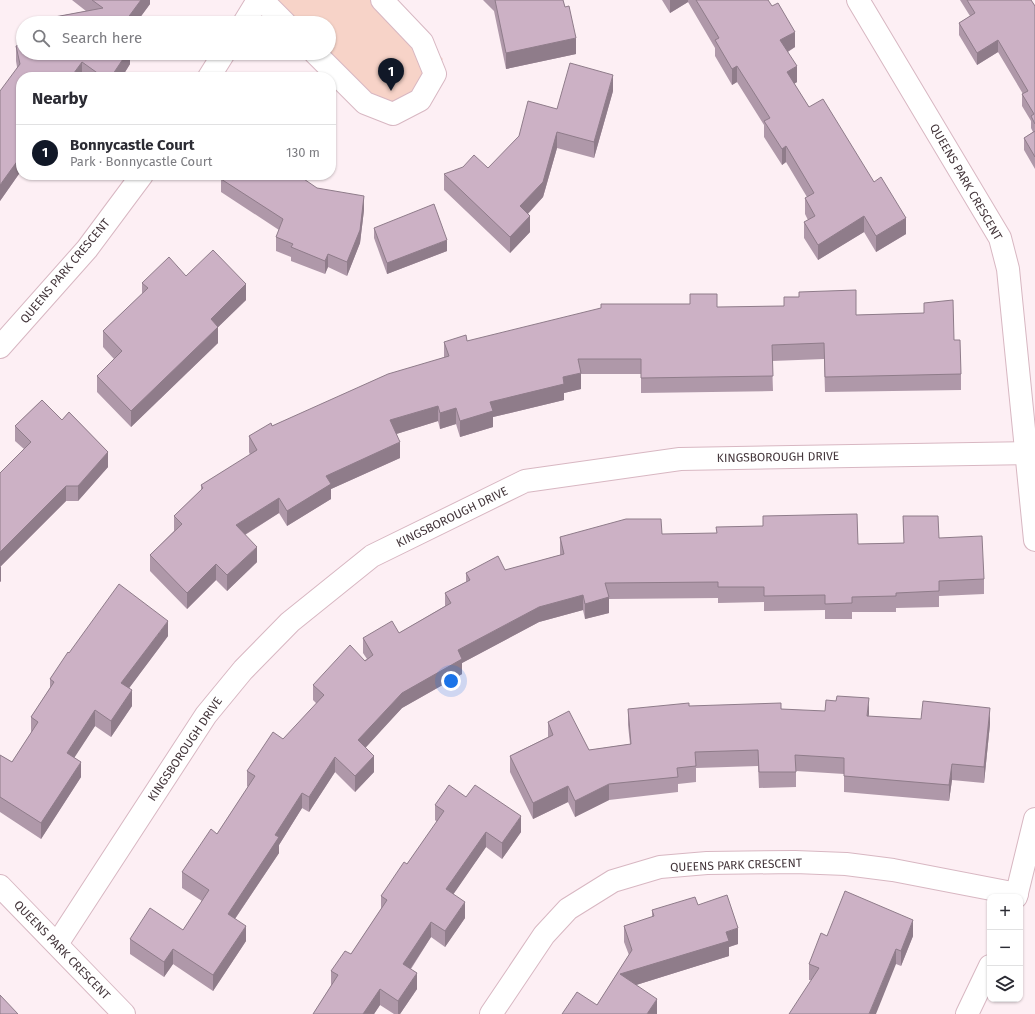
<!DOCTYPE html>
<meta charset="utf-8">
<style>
body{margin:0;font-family:"Fira Sans",sans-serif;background:#f7f7f7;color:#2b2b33}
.controls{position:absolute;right:12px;bottom:12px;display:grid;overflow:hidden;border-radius:8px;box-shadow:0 1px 3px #0004}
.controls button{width:36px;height:36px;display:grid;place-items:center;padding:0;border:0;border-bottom:1px solid #e1e1e2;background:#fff;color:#2b2b33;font:20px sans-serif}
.you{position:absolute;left:451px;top:681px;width:14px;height:14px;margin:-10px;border:3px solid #fff;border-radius:50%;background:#1a73e8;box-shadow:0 0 0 6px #1a73e833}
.badge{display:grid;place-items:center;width:26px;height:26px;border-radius:50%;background:#111827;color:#fff;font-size:13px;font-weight:700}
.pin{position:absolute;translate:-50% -33px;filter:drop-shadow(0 1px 2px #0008)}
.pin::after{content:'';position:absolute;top:21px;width:14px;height:12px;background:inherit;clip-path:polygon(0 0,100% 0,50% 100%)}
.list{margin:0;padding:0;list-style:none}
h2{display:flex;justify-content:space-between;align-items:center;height:52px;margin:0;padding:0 16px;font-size:17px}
h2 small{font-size:13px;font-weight:400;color:#7c7c81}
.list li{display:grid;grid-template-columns:26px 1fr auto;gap:12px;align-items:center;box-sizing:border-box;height:56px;padding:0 16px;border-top:1px solid #e1e1e2}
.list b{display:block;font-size:15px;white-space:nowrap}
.list p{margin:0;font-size:13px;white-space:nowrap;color:#7c7c81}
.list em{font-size:13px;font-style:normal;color:#7c7c81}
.icon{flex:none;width:22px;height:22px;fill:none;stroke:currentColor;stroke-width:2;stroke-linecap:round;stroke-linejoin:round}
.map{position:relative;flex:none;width:1035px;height:1014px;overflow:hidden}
.search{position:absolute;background:#fff;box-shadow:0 1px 3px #0004;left:16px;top:16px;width:320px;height:44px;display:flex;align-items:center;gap:10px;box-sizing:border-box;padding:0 14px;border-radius:22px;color:#7c7c81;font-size:15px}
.panel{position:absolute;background:#fff;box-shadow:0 1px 3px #0004;left:16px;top:72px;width:320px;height:108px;border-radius:16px}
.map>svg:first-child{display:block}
.green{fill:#f7d3c8}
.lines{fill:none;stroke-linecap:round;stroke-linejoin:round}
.street-casing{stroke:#d8b7c2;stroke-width:24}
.street{stroke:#fff;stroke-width:22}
.wall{fill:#af98a9}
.shaded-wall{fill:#8f7c8a}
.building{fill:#ccb1c5;stroke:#8f7c8a}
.labels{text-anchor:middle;stroke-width:3;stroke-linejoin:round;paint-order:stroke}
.street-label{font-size:12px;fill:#44363b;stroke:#fff}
</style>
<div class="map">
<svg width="1035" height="1014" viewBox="0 0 1035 1014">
<rect width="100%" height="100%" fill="#fdeff4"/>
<path class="green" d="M262,0h123l58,59 -46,64 -68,-70v-30h-42z"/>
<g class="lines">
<g class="street-casing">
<g id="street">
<path d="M262,0l23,23"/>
<path d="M858,0l142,238 8,31 27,271"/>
<path d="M244,23l14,-23"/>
<path d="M315,53l50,50 28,11 27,-14 15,-26 -13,-32 -40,-42"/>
<path d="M209,77l15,-24"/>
<path d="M0,347l87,-98 55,-74"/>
<path d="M0,886l124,128"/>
<path d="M1016,897l19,-78"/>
<path d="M57,944l149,-229 37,-45 47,-48 82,-66 153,-75 155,-22 355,-6"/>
<path d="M491,1014l53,-79 24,-26 45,-28 47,-14 47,-4 88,-1 51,2 47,6 124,24"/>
<path d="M967,1014l23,-48"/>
</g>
</g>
<use href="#street" class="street"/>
</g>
<g class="wall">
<path d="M72,0h78v4l-14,19h-103v-2l53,-10z"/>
<path d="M483,0h80l13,54 -70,15 -12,-58z"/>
<path d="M662,0h106l27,47 -7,5 9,30 -3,2 15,23 65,75 32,52 -30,18 -12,-20 -46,28 -14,-22v-16l4,-2 -3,-6v-16l2,-1 -21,-35 -4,3 -18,-28v-12l-27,-43 -5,3 -17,-29v-8l-27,-46 -18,11z"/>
<path d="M960,0h71l4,6v163l-11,-19v-12l9,-6 -2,-4v-7l-9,-15v-12h1l-25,-42 -21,13 -18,-30v-12l11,-7z"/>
<path d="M16,46l114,7v11l-8,13h-101v94l-21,30 17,-134 -1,-6z"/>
<path d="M613,91l-19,67 -37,-10 -14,49 -15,17 2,18 -20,21 -66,-63v-16l44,-6 69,-59z"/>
<path d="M221,179l96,9 47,22 -4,33 -13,33 -19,-9 -3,7 -34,-13v-4l-15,-6v-14l3,-7 -58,-38z"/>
<path d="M374,228l73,23 -60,23 -13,-36z"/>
<path d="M186,276l60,24 -28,27v16l-87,84 -34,-35v-16l17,-17 -11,-12v-16l39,-37v-11z"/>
<path d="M924,303l30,37 7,34v16l-136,2 -1,-33 -52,2 1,30 -132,2v-19h-60v15l-17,4v7l-71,17v10l-33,10 -4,-13 -16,5 -2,-8 -42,13 4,24 -69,31v10l-44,27 -8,-13 -34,22 12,27 -30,29 -11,-11 -29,29 -37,-38v-16l24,-24v-15l27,-26v-5l49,-30 -1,-3v-16l23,-10 172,-69v-15l23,-1 250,-34 139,8 68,-2z"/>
<path d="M42,400l20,20 7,-8 39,40v15l-30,34h-12l-65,65v15l-1,1v-109l24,-24 -9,-8v-15z"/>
<path d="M903,516l36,22 45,41v15l-45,2v11l-43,1v4h-44v7h-27v-9l-61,1v-9l-46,1v-5l-109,1v14l-24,6 -2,-9 -44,12 -77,41v11l-60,34 -37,39 9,25 -19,20 -20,-20 -26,40 -7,-4 -23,37v8l-44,66 11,22 -33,50 -40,-27 -9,13 -34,-23v-15l53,-9 19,-29 -20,-13v-16l35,-38 31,-47 -1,-1v-15l36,-32 34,-35 -4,-4v-15l54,-26 -4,-6v-15l36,-5 46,-27v-13l21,-11v-9l39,-3 55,-15v-18l102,-3 196,10 46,-1z"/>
<path d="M168,636l-39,52 3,18 -21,31 -16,-11 -21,31 7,20 -40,62 -41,-27v-57l12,7 19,-29v-16l19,-29v-9l19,-26z"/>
<path d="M689,706l92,3 87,8 122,7 -6,59 -32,-3 -3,21 -105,-9v-18l-48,-3v16l-37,1 -1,-22 -62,2v14l-18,2v8l-69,8 -34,17 -7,-15 -35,17 -23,-47v-16l38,-19v-15l41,28 41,-6 -2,-19v-16z"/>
<path d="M466,797l55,35 -19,27 -16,-12 -33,47 12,24 -20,29 -14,-10 -20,32 6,20 -17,25h-6l-14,-9 -6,9h-61l18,-28v-15l20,-17 30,-45v-13l26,-32 30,-42 -2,-2v-15z"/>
<path d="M698,905l40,39 -9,3v9l-93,29 21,29 -60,-9 32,-50 -5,-13v-16l28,-9v-7z"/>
<path d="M827,936h86l-12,30 -5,-2 -85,16h-2v-16z"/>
</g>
<g class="shaded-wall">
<path d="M141,0h9v4l-14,19h-12z"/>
<path d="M670,0h18v2l-18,11z"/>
<path d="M795,32v15l-15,9v-16z"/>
<path d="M576,38v16l-70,15v-16z"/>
<path d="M998,40v12l-21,13v-12z"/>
<path d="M127,53h3v11l-8,13h-11z"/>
<path d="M82,62v15h-11z"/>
<path d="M737,66v16l-5,3v-16z"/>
<path d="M797,66v16l-10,6v-16z"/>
<path d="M613,75v16l-19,67v-16z"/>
<path d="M557,132v16l-14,49 -23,25v-16z"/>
<path d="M786,146v16l-4,3v-16z"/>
<path d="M21,156v15l-21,30v-16z"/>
<path d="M364,196v14l-4,33 -13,33v-14z"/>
<path d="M530,216v16l-20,21v-16z"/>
<path d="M864,216v16l-46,28v-15z"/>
<path d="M906,218v16l-30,18v-16z"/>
<path d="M447,240v11l-60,23v-11z"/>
<path d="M328,254v13l-3,7v-13z"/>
<path d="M246,284v16l-35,34v-15z"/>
<path d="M218,327v16l-87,84v-16z"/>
<path d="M581,373v16l-17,4v7l-71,17v10l-33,10v-16l30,-19 73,-25z"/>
<path d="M438,406v15l-48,15v-16z"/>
<path d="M456,408v16l-16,5v-16z"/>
<path d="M400,442v16l-69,31v10l-44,27v-15l39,-35z"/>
<path d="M108,452v15l-30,34v-15z"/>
<path d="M66,486v15l-66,66v-15z"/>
<path d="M279,498v15l-43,27v-15z"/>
<path d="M257,547v15l-30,29v-16z"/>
<path d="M216,564v16l-29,29v-16z"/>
<path d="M0,567h1v14l-1,1z"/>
<path d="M583,595v15l-44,12 -77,41v11l-60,34 -44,48v-16l44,-47 56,-43 81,-43z"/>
<path d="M609,597v16l-24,6v-15z"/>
<path d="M168,621v15l-47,63v-16z"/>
<path d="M132,690v16l-21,31v-16z"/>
<path d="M869,698v16l-2,18v-16z"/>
<path d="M990,708v16l-6,59v-16z"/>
<path d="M95,710v16l-28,43v-16z"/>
<path d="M374,756v16l-19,20v-16z"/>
<path d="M335,757v15l-26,40v-15z"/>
<path d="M81,762v15l-40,62v-16z"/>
<path d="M952,764v16l-3,21v-16z"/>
<path d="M609,784v16l-34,17v-16z"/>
<path d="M568,786v16l-35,17v-16z"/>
<path d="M302,793v15l-23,37v8l-51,76v-15l47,-79z"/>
<path d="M521,816v16l-19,27v-16z"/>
<path d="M486,832v15l-40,58v-16z"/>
<path d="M465,902v16l-20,29v-16z"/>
<path d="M913,920v16l-12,30v-15z"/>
<path d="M431,922v15l-28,43v-16z"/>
<path d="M246,926v15l-33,50v-16z"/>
<path d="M738,928v16l-9,3v9l-109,34v-16l106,-42z"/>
<path d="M173,949v15l-9,13v-15z"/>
<path d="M896,949v15l-20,50h-7z"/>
<path d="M417,973v16l-17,25h-2v-13z"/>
<path d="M380,989v16l-6,9h-11z"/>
<path d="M657,999v15h-10z"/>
</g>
<g class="building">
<path d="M92,0h49l-17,23h-91v-2l70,-13z"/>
<path d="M495,0h68l2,7 4,-1 7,32 -70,15z"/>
<path d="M696,0h72l4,6 6,-3 17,29 -15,8 17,26 -10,6 22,35 14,-8 51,83 7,-5 25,41 -30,18 -12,-20 -46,29 -14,-23 11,-6 -10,-18 9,-5 -28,-47 -4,3 -18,-28 6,-3 -33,-52 -5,3 -17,-29 4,-2z"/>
<path d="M967,0h64l4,6v118l-4,-8 3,-2 -12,-20 6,-3 -30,-51 -21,13 -18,-30 16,-10z"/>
<path d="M23,44v9h104l-16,24h-8l-21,-15 -11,15h-50v79l-21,29v-94l20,-27 -4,-18z"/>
<path d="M570,63l43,12 -19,67 -37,-10 -14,50 -23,24 10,10 -20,21 -66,-63 19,-7 11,-12 14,13 31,-32 9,-35 29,8z"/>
<path d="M1035,131v26l-11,-19z"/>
<path d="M224,175h74l19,13 47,8 -4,34 -13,32 -19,-8 -3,7 -34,-14 2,-3 -17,-7 7,-18 -62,-40z"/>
<path d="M434,204l13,36 -60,23 -13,-35z"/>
<path d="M213,250l33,34 -35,35 7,8 -87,84 -34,-35 25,-25 -19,-20 45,-43 -6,-5 27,-26 17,19z"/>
<path d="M856,290v25l68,-2v-10l29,-3 1,40h6l1,34 -136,3 -1,-34 -52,2 1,31 -132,2v-19h-63l3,14 -18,4 1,7 -74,18 3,9 -33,10 -4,-13 -16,5 -2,-7 -48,14 10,22 -74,34 5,8 -44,27 -8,-13 -43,27 21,22 -30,28 -11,-11 -29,29 -37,-38 32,-31 -8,-8 29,-28 -2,-3 56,-35 -8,-14 22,-13 1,3 116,-52 61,-18 -5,-14 22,-7 1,6 134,-33v-4h89v-10h27v13l67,-1v-9h15v-5z"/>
<path d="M42,400l20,20 7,-8 39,40 -30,34h-12l-66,66v-79l31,-31 -16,-16z"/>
<path d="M857,514l1,30 46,-1 -1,-27h35l1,22 43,-2 2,43 -45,2v10l-43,2v3l-44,1v6l-27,1v-9l-61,1v-9h-46v-5l-113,1 4,14 -24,7 -2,-9 -44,12 -81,43 4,9 -60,34 -44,47 16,16 -19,20 -20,-19 -26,40 -7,-4 -27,42 4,2 -51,77 18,12 -33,49 -40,-26 -9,13 -34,-23 20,-31 33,22 26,-40 -27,-18 29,-43 6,5 38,-58 -8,-5 26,-39 10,7 41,-44 -11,-10 37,-40 15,16 8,-6 -10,-17 29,-17 7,12 52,-30 -6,-10 25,-13 -4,-7 32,-17 7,14 59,-16 -4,-17 66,-18h35l1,15 55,-1 -1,-6 47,-1v-10z"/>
<path d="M119,584l49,37 -47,62 11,7 -21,31 -16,-11 -28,43 14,9 -40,61 -41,-26v-42l12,7 26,-40 -7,-5 23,-35 -4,-3 18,-27 1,1z"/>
<path d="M837,696l32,2 -2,18 54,3 2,-18 67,7 -6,59 -32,-3 -3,21 -105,-9v-18l-49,-3 1,17h-37l-1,-22 -63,2 1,14 -19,2 1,9 -69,7 -34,17 -7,-15 -35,17 -23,-47 43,-21 -5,-13 21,-11 20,39 42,-6 -3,-35 61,-6v3l92,-3v6l44,2 1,-11 10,1z"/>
<path d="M449,785l17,12 9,-12 46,31 -19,27 -16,-11 -40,57 19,13 -20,29 -14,-9 -28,42 14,9 -19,28 -18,-12 -17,25h-50l25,-39 -7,-4 14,-20 6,3 36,-54 -6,-4 23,-34 3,2 37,-53 -9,-6z"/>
<path d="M845,891l68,29 -12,31 -5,-2 -27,65h-80l30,-46 -10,-4 12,-31 6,3z"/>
<path d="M727,895l11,33 -12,4 3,9 -109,33 37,25 -10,15h-85l15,-22 20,13 35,-55 -8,-24 30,-10 -2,-6 43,-13 3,8z"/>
<path d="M0,995l18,19h-18z"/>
</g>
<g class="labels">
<g class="street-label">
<text transform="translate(966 182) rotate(60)" y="4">QUEENS PARK CRESCENT</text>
<text transform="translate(65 271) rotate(-50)" y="4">QUEENS PARK CRESCENT</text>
<text transform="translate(778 457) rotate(-1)" y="4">KINGSBOROUGH DRIVE</text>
<text transform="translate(452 517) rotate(-26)" y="4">KINGSBOROUGH DRIVE</text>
<text transform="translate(185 749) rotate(-56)" y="4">KINGSBOROUGH DRIVE</text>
<text transform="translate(736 865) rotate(-2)" y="4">QUEENS PARK CRESCENT</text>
<text transform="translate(62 950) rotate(46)" y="4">QUEENS PARK CRESCENT</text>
</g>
</g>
</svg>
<div class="controls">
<button>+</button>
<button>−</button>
<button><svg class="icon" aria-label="layers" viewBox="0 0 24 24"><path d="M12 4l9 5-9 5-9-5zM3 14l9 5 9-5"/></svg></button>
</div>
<div class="you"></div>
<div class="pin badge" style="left:391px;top:91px">1</div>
<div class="search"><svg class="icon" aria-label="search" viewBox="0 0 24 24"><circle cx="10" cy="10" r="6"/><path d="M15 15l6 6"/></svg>Search here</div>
<section class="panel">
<h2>Nearby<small></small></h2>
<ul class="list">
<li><span class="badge">1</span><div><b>Bonnycastle Court</b><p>Park · Bonnycastle Court</p></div><em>130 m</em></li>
</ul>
</section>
</div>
